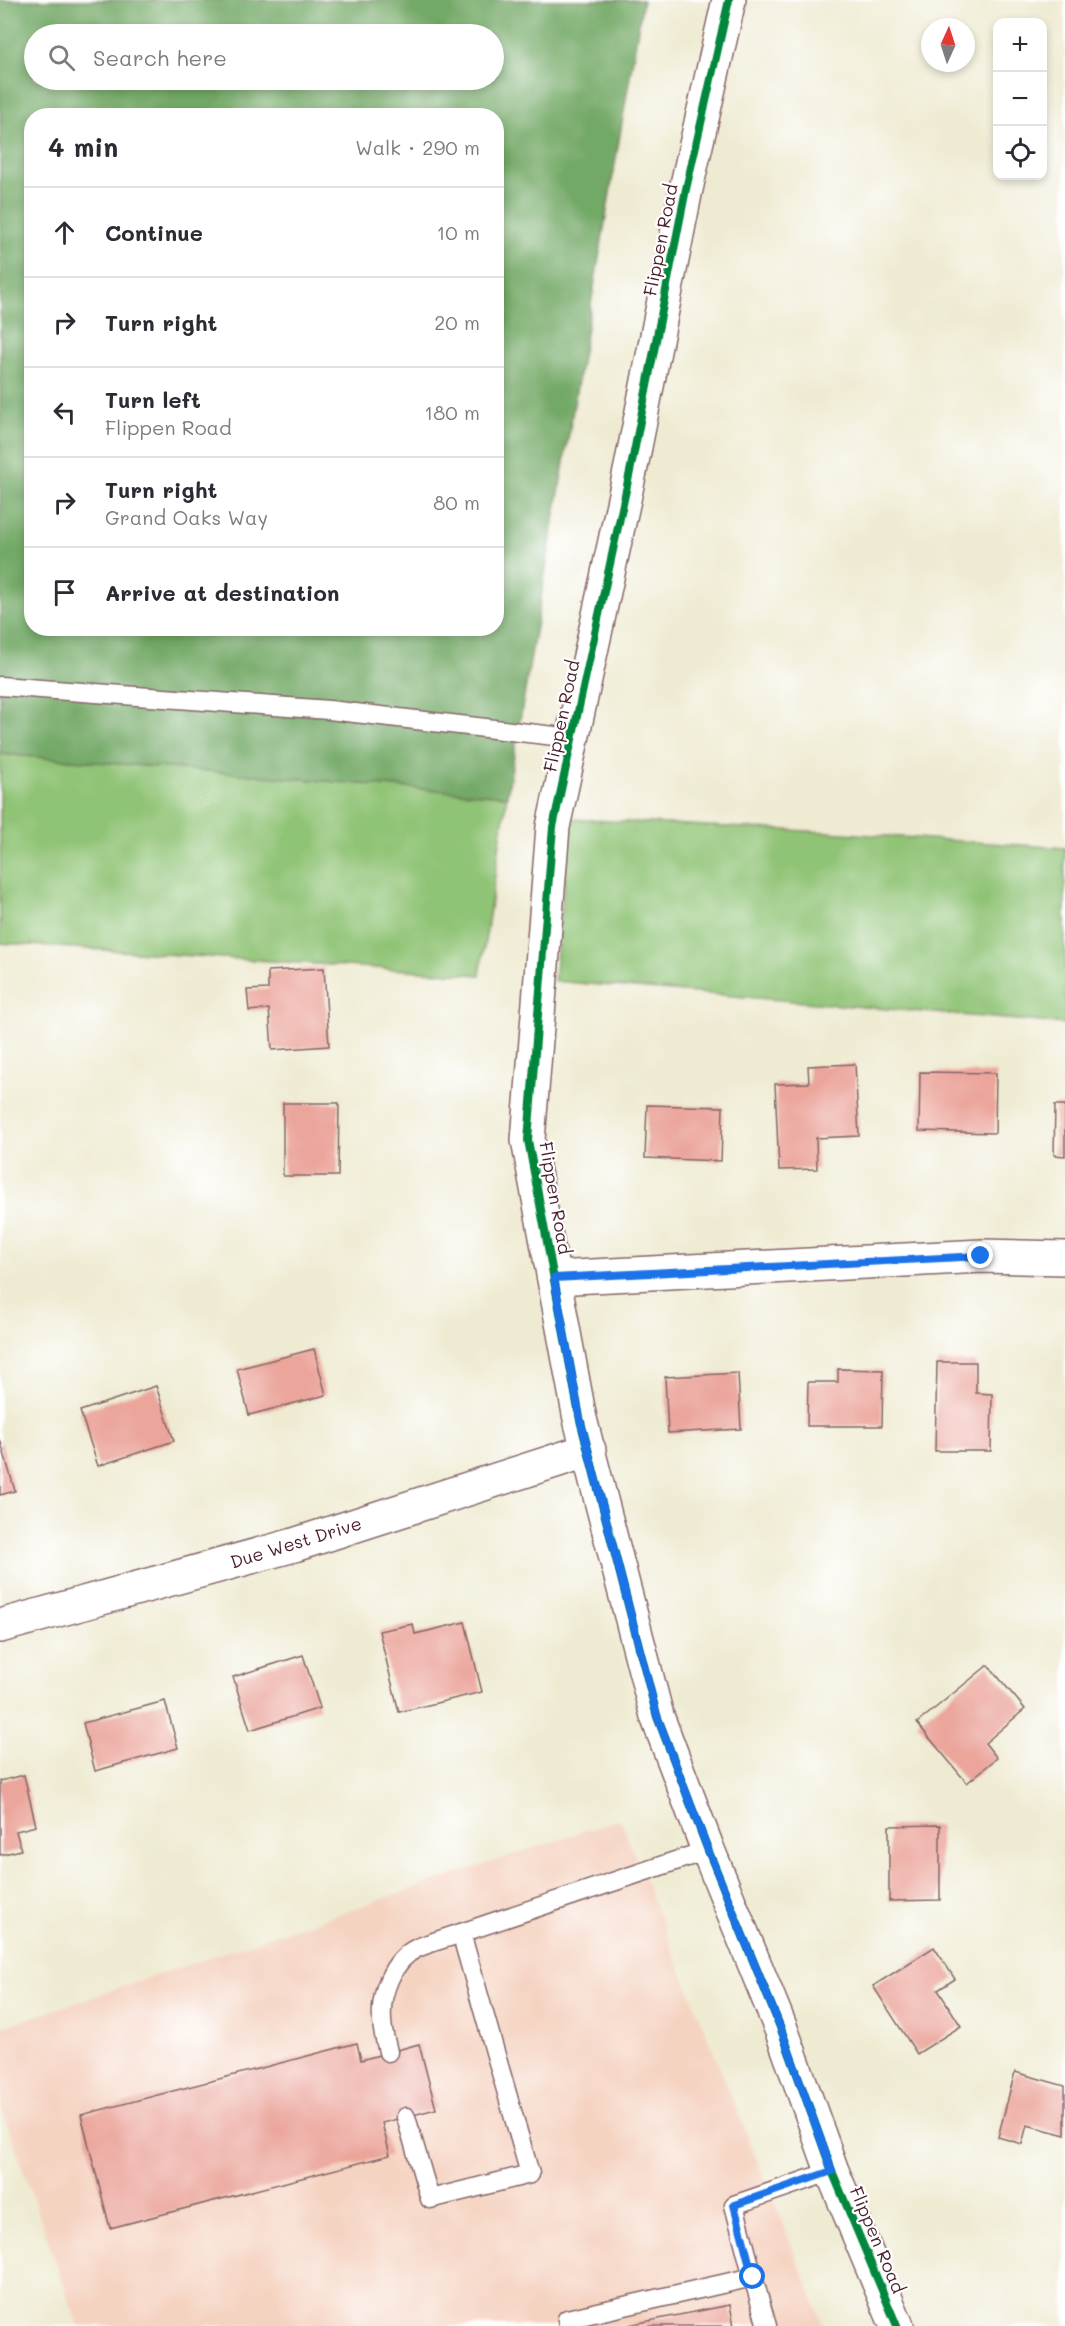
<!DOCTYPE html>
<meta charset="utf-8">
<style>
body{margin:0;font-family:Mali,sans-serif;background:#f2f2f3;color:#2b2b33}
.controls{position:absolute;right:18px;top:18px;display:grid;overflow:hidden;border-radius:12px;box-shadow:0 3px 9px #0003}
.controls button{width:54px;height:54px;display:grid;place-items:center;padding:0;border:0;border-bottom:2px solid #e1e1e2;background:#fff;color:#2b2b33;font:30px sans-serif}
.compass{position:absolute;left:921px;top:18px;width:54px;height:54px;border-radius:50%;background:#fff;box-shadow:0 3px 9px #0003;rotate:3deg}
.stop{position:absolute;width:18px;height:18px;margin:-14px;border:4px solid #1a73e8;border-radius:50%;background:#fff}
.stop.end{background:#1a73e8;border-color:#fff;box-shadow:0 2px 6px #0008}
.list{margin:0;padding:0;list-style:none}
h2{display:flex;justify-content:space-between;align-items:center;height:78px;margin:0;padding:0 24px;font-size:26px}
h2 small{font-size:20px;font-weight:400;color:#7c7c81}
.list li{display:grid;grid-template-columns:39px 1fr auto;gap:18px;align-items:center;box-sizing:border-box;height:90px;padding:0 24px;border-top:2px solid #e1e1e2}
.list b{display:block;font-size:22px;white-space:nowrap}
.list p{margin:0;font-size:20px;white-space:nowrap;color:#7c7c81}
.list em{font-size:20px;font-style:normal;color:#7c7c81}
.icon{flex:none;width:33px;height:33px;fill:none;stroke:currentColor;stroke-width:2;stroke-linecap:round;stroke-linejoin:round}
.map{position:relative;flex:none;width:1065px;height:2326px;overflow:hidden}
.search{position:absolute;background:#fff;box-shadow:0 3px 9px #0003;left:24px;top:24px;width:480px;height:66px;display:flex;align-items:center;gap:15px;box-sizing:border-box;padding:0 21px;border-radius:33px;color:#7c7c81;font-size:22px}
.panel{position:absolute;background:#fff;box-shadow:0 3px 9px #0003;left:24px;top:108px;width:480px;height:528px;border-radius:24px}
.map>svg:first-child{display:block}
.built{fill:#f5d3c1}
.green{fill:#8fc375;stroke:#6c7150;stroke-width:1.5}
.forest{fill:#73a966;stroke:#5e6448;stroke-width:1.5;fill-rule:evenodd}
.building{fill:#eba59b}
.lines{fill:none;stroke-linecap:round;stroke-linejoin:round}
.service-casing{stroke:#846666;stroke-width:21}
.minor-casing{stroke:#846666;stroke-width:36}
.tertiary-casing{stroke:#846666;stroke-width:36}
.service{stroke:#fff;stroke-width:18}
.minor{stroke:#fff;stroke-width:33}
.tertiary{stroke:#fff;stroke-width:33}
.cycleway-casing{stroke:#fff;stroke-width:11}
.cycleway{stroke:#00873e;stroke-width:8}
.route{stroke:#1a73e8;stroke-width:8}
.labels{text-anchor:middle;stroke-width:4.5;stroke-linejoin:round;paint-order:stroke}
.street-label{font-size:18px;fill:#4a1f2b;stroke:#fff}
</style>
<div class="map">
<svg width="1065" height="2326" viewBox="0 0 1065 2326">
<rect width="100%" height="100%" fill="#fff"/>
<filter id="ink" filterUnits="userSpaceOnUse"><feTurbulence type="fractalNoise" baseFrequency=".0167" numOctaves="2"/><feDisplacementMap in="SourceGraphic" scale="12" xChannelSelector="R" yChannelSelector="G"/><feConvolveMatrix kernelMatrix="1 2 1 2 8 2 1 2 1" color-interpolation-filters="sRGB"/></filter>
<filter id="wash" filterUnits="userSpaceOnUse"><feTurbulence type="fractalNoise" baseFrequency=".008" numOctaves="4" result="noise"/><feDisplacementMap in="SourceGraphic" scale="24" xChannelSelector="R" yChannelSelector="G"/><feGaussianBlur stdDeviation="1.35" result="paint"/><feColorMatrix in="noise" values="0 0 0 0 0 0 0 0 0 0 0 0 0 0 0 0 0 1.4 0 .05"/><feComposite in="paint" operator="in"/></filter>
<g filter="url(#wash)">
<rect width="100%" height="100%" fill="#efebd3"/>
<path class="built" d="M620,1819l204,507h-746l-78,-222v-76z"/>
<g class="green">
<path d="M0,754l507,42 -27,179 -480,-32z"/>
<path d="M571,819l256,13 238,16v176l-511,-43z"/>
</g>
<path class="forest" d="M0,0h643l-136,796 -507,-42zM34,34h460v46h-460zM32,116h464v512h-464z"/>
<g id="blocks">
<g class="building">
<path d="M324,968l5,78 -57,4 -3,-41 -20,2 -2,-21 21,-1v-18z"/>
<path d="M855,1064l4,72 -43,2 1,31 -38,1 -4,-86 34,-1 -1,-17z"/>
<path d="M920,1072l76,1 -1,60 -76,-2z"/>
<path d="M283,1103h56l-1,73h-55z"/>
<path d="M647,1105l76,2 -2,54 -76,-3z"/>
<path d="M1055,1105h10v51l-11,-1z"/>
<path d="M314,1349l12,46 -77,20 -12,-46z"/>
<path d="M937,1362h39v31l16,1 -1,57h-56z"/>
<path d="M838,1369l45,1 -1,56h-75l1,-44h30z"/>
<path d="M738,1373l3,56 -73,4 -3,-56z"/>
<path d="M156,1386l18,55 -76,25 -18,-55z"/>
<path d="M0,1439l15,52 -15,4z"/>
<path d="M465,1622l17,70 -83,20 -20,-81 34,-7 2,10z"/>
<path d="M303,1655l17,53 -70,22 -17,-53z"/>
<path d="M988,1665l37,44 -40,34 12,15 -30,25 -50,-60z"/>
<path d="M165,1701l13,47 -83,23 -12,-48z"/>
<path d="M24,1775l12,51 -20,5 5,19 -21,5v-74z"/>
<path d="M940,1825v75l-51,1v-75z"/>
<path d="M934,1947l21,32 -17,11 23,36 -44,28 -44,-68z"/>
<path d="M357,2043l4,17 58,-16 17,65 -54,14 8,32 -280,73 -29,-113z"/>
<path d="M1015,2072l50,14v49l-38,-10 -5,19 -24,-7z"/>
<path d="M730,2305l4,21h-106v-1z"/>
</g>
</g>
</g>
<g filter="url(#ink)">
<use href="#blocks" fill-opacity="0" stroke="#846666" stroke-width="1.5"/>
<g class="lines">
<g class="service-casing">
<g id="service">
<path d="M0,686l329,24 243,28"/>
<path d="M388,2052c-2,-10 -6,-21 -6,-32 -2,-26 10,-60 35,-72 14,-6 30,-10 44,-15"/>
<path d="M406,2117l24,82 100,-25 -69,-241 247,-83"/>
<path d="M753,2277l14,49"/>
<path d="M568,2326l-1,-7 186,-42 -19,-72 98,-34"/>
</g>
</g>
<g class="minor-casing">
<g id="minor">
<path d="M554,1278l428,-22 83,2"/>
<path d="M0,1626l294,-81 295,-95"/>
</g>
</g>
<g class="tertiary-casing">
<path id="tertiary" d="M729,0l-43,189 -55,278 -78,360 -25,313 52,279 77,297 51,134 73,179 51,142 65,155"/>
</g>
<use href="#service" class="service"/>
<use href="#minor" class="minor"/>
<use href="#tertiary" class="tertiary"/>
<g class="cycleway-casing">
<path id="cycleway" d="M729,0l-43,189 -55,278 -78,360 -25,313 52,279 77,297 51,134 73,179 51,142 65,155"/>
</g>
<use href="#cycleway" class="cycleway"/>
</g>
</g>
<g class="lines" filter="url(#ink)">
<path class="route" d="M753,2277l-19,-72 98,-34 -51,-142 -73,-179 -51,-134 -77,-297 -26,-141 427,-22"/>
</g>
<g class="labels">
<g class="street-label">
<text transform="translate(661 240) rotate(-79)" y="6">Flippen Road</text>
<text transform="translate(562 716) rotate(-78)" y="6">Flippen Road</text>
<text transform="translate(555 1198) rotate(80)" y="6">Flippen Road</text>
<text transform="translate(296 1543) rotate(-17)" y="6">Due West Drive</text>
<text transform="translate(877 2240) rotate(67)" y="6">Flippen Road</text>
</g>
</g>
</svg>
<div class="controls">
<button>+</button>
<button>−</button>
<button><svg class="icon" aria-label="locate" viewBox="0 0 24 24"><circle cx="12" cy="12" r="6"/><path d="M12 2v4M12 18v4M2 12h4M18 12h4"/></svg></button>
</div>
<svg class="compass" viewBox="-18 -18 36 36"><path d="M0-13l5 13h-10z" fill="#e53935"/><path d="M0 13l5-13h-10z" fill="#7c7c81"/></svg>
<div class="stop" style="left:753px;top:2277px"></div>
<div class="stop end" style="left:981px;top:1256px"></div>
<div class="search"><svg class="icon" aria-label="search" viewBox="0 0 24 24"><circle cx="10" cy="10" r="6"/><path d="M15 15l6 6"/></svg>Search here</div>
<section class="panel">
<h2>4 min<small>Walk · 290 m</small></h2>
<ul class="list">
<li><svg class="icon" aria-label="ahead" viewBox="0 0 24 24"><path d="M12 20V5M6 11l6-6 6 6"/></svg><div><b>Continue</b></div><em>10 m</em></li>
<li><svg class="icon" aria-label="right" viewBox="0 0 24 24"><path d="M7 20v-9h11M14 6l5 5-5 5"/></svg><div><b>Turn right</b></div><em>20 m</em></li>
<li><svg class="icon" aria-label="left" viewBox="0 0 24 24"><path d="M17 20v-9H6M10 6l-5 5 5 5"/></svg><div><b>Turn left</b><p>Flippen Road</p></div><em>180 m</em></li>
<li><svg class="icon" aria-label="right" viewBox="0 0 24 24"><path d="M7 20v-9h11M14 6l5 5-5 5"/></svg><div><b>Turn right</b><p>Grand Oaks Way</p></div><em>80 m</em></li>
<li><svg class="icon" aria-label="arrive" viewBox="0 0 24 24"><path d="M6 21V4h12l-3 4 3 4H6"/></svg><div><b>Arrive at destination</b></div></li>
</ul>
</section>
</div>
